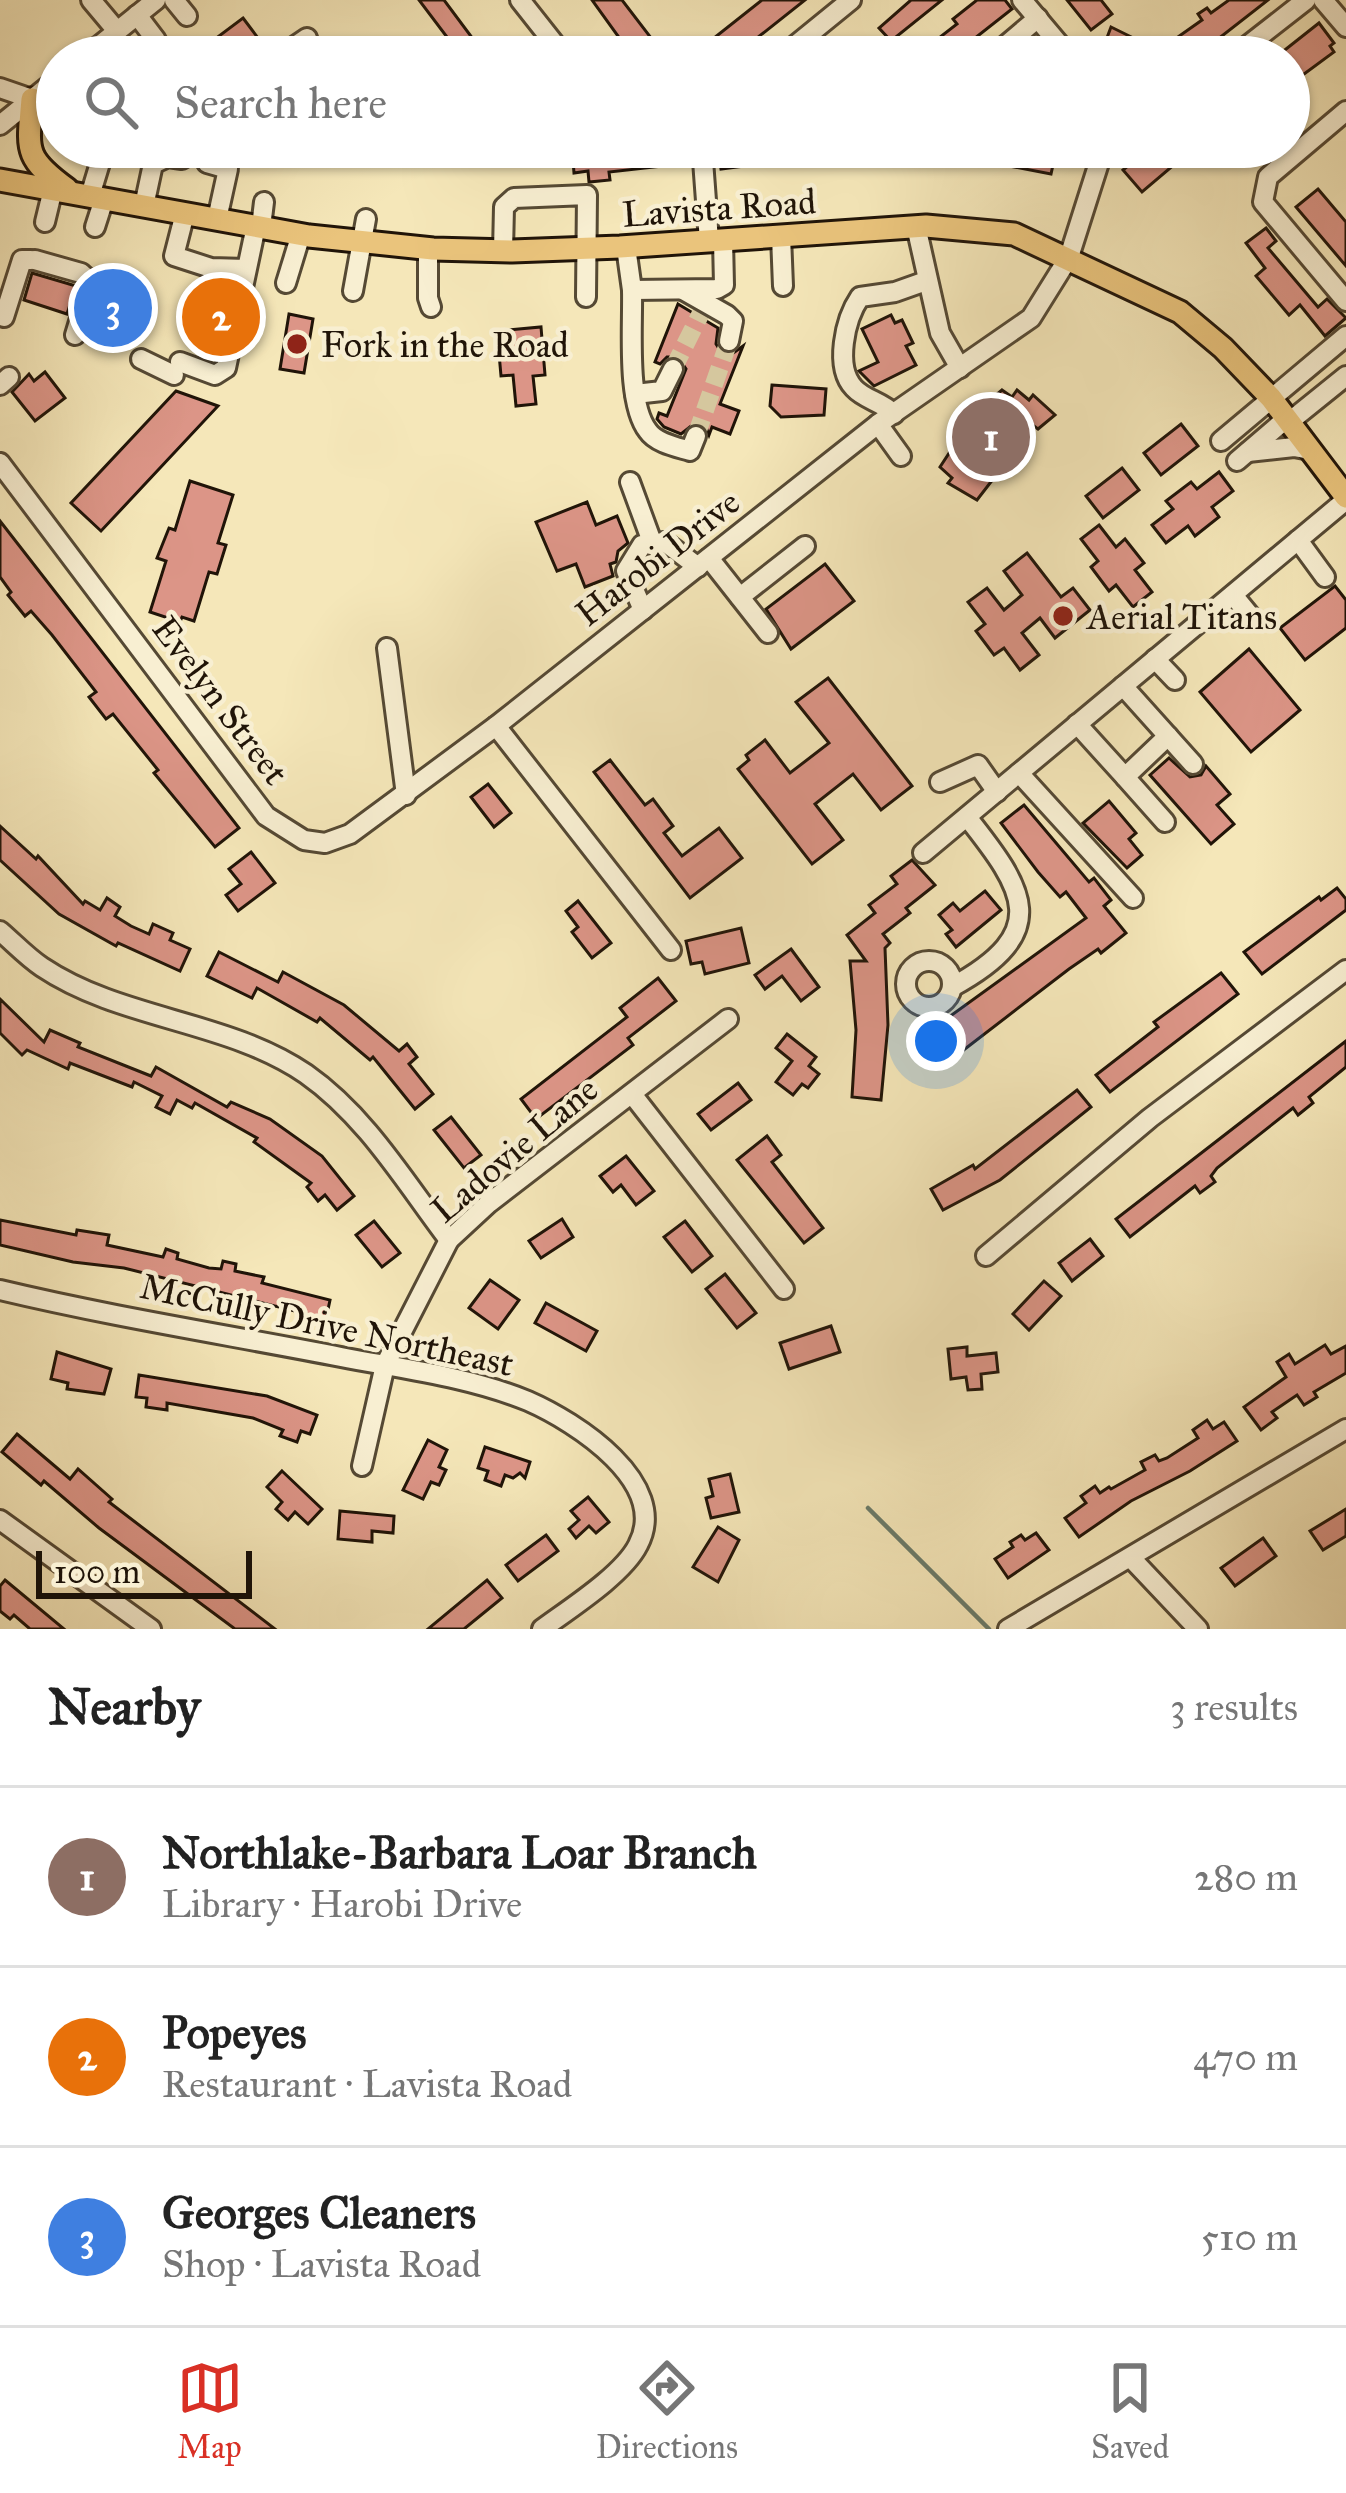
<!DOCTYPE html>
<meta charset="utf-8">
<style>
body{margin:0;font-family:"IM FELL Great Primer",serif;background:#f2f2f2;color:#222}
.scale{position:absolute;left:36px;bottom:30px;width:216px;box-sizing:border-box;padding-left:12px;border:6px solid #201408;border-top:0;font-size:33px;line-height:42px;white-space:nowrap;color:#201408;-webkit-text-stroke:9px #f8efd2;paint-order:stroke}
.you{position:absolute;left:936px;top:1041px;width:42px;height:42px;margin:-30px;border:9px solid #fff;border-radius:50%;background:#1a73e8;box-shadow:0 0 0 18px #1a73e833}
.badge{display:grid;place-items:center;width:78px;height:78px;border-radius:50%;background:#d93025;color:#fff;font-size:39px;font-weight:700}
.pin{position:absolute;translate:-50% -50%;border:6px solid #fff;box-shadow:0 3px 12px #0006}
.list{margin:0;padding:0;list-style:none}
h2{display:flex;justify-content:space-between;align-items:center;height:156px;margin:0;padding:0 48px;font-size:51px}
h2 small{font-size:39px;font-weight:400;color:#767676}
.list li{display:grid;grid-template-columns:78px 1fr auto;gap:36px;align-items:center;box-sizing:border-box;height:180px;padding:0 48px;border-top:3px solid #e0e0e0}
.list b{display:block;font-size:45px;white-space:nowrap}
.list p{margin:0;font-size:39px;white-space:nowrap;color:#767676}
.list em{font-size:39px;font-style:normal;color:#767676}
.icon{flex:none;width:66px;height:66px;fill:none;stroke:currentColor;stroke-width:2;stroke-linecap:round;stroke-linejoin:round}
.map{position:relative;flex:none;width:1346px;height:1629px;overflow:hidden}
.search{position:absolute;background:#fff;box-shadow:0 3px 9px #0004;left:36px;right:36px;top:36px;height:132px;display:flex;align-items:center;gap:30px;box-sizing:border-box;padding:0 42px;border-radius:66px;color:#767676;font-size:45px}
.sheet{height:696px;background:#fff}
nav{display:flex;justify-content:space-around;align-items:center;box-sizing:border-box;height:168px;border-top:3px solid #e0e0e0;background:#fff;font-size:33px;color:#767676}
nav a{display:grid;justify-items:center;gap:6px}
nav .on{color:#d93025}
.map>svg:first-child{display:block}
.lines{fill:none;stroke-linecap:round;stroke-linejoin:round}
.stream{stroke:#6a7b6a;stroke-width:4.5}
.building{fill:#dc9587;stroke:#201408;stroke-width:3}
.minor-tunnel{stroke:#d5c79e;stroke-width:18;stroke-dasharray:18 9;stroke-linecap:butt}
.minor-casing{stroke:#554934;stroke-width:24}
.major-casing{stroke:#201408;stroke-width:27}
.minor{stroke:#f8efd2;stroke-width:18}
.major{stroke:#eac47c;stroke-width:21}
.poi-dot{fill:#8f2418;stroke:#f8efd2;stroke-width:4.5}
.labels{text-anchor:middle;stroke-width:9;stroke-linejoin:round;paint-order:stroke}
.street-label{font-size:36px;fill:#201408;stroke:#f8efd2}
.poi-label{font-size:36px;fill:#201408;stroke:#f8efd2;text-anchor:start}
</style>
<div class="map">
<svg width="1346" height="1629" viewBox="0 0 1346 1629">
<rect width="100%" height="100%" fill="#f5e7b9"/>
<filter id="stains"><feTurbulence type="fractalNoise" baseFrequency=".00167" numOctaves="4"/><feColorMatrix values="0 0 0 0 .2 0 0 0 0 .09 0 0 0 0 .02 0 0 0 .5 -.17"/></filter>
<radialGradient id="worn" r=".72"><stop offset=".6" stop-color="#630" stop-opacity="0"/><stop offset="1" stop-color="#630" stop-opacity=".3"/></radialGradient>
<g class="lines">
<path class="stream" d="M868,1508l121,121"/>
</g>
<g class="building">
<path d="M419,0h25l38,51 -7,6h-13z"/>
<path d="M592,0h30l33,43 -22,14z"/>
<path d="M762,0h43l-72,57h-43z"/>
<path d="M911,0h31l-51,41 -12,-13z"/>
<path d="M977,0h28l7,9 -61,48h-47l22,-17 4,5 27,-21 -4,-5z"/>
<path d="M1067,0h34l11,14 -21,16z"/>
<path d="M1229,0h39l-73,57h-6l-14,-18 27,-19 -4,-6 9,-6 4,5z"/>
<path d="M243,18l21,28 -14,11h-21l-14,-18z"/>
<path d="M1319,23l15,20 -4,3 4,6 -34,25 -11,-20 -8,-4z"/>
<path d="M1111,27l61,30h-57l-13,-6z"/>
<path d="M572,147h117l1,16 -81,9 1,8 -21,2 -1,-11 -14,2z"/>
<path d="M718,147h72l2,13 -71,9z"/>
<path d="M813,147h70l1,10 -71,3z"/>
<path d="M986,147h71l-6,27 -68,-13z"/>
<path d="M1151,147h44l-53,45 -19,-22z"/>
<path d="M1318,189l28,33v44l-50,-59z"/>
<path d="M1266,228l10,13 -8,7 50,59 9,-8 19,19 -21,18 -25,-31 -11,10 -33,-39 9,-8 -19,-25z"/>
<path d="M32,273l44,13 -9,28 -43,-14z"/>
<path d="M106,283l26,7 -11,43 -27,-7z"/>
<path d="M678,304l40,24 -2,16 5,8 11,2 11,-8 -23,58 19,7 -9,23 -18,-7 -3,8 -3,-8 -11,-4 -14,11 -17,-7 -7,-8 2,-6 8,3 19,-47 -8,-12h-11l-7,7 -5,-2z"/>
<path d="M289,314l24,5 -9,54 -24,-4z"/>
<path d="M891,315l4,8 7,-3 11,23 -7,3 10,19 -42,21 -15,-15 19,-9 -16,-33z"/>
<path d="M541,327l4,48 -12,1 3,28 -20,2 -3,-31 -12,1 -4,-45z"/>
<path d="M45,372l20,26 -30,23 -23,-29 17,-18 5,7z"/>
<path d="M772,385l54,4 -2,26 -43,2 -11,-11z"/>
<path d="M1002,390l10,7 5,-7 12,10 4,-5 22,20 -17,14 -4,-3 -57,74 -29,-17 4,-5 -12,-11 36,-55z"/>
<path d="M176,391l42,15 -117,125 -30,-28z"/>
<path d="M1181,424l17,22 -37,29 -17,-22z"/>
<path d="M1122,468l17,22 -36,28 -17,-22z"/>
<path d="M1219,472l14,19 -21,16 7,10 -24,19 -7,-10 -22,17 -14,-18 21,-16 -7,-8 25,-19 6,7z"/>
<path d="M190,481l43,14 -15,48 8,2 -9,29 -8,-2 -15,49 -12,-4 -2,5 -30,-10 16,-51 -9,-3 12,-30 6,2z"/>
<path d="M587,502l9,23 21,-9 11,27 -10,8 -2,11 -6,2 3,12 -28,11 -9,-23 -19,7 -21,-49z"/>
<path d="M0,521l239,307 -24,19 -61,-74 4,-3 -45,-56 -7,5 -17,-22 7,-5 -44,-57 -21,-24 -6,5 -17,-21 3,-3 -11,-15z"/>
<path d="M1099,525l17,22 9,-8 19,24 -9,7 17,22 -19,15 -17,-22 -7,6 -18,-24 7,-6 -17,-22z"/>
<path d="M1027,553l34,44 12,-9 17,22 -35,28 -15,-20 -18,15 17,22 -19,15 -16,-22 -10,7 -18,-24 9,-7 -17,-22 19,-14 17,22 18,-15 -18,-24z"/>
<path d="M825,564l29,37 -63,48 -25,-40z"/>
<path d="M1335,586l11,14v28l-41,32 -25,-32z"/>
<path d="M1249,649l51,61 -49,42 -51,-60z"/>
<path d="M828,678l84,108 -31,24 -28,-36 -38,30 28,36 -31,24 -74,-95 11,-9 -3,-5 19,-15 25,33 39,-30 -33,-41z"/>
<path d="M1169,758l21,19 11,-2 5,-9 24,28 -13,11 17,19 -23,20 -61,-69z"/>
<path d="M610,760l35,45 8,-6 20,27 -9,7 18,23 37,-28 23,30 -52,40 -96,-126z"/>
<path d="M488,784l23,29 -17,14 -23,-30z"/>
<path d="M1109,801l27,32 -7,6 13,16 -15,13 -44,-45z"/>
<path d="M1024,805l65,77 5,-4 17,22 -7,6 22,27 -25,20 -3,-4 -29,20 -108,83 -4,-6 -26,20 -18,-23 173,-125 -20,-26 -6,5 -22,-25 -37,-49z"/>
<path d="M0,826l36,33 2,-3 45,48 2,-3 15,9 7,-12 13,9 -5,9 16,10 18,8 4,-10 20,9 -3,7 20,9 -10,22 -62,-28 -2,3 -57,-32 -59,-54z"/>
<path d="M251,852l24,31 -37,28 -12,-16 15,-11 -12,-15z"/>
<path d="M912,860l23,25 -29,23 4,5 -27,21 7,9 -5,5 3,77 -7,75 -29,-3 4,-67 -6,-69h16l-19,-26 28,-22 -6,-8 28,-21 -6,-8z"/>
<path d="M1337,888l9,11v11l-84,64 -18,-22 75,-55 2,3z"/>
<path d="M985,891l16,19 -45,37 -10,-13 6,-4 -13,-15 14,-12 7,8z"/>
<path d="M578,901l33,42 -19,15 -20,-26 6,-5 -12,-16z"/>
<path d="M741,928l8,35 -44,11 -3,-12 -11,2 -5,-23z"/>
<path d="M791,949l28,38 -18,14 -19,-25 -17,13 -10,-14z"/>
<path d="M219,952l59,30 5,-10 61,33 55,46 8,-7 10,13 -8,7 24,30 -18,15 -42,-52 -3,3 -50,-42 -3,4 -60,-34 -5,10 -45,-22z"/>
<path d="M1221,973l17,21 -128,98 -14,-17 62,-48 -4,-5z"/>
<path d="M658,978l18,23 -48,37 5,7 -97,74 -15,-20 106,-82 -7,-9z"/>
<path d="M0,999l44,43 6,-12 30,13 -2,4 73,29 5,-9 71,40 4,-5 39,17 52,37 32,40 -17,14 -12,-15 -7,6 -11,-14 4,-4 -57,-41 3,-4 -62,-35 -3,5 -15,-8 -7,14 -14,-7 6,-11 -28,-14 -2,5 -62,-24 -2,6 -41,-19 -5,5 -22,-22z"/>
<path d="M787,1034l29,23 -7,9 10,8 -11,14 -6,-4 -9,11 -17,-13 16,-21 -16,-13z"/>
<path d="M1346,1041v26l-37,30 4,6 -15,12 -5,-7 -76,60 -6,8 4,6 -15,11 -5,-7 -65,51 -14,-18z"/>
<path d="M738,1083l13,17 -40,30 -13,-16z"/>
<path d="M1077,1090l14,17 -91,73 -57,30 -12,-21 42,-24 2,4z"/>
<path d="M451,1117l30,38 -17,13 -30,-38z"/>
<path d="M767,1136l14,19 -9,7 51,66 -19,15 -67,-83z"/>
<path d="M626,1156l28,35 -18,14 -15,-20 -8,7 -13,-16z"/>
<path d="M562,1219l11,18 -32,21 -12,-17z"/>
<path d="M0,1220l76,15 1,-5 32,5 -2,10 56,12 3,-8 12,4 -1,6 32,9 12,1 2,-8 13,3 -1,7 29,6 -2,6 68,17 -4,19 -202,-51 -51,-6 -73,-17z"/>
<path d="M374,1221l26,32 -18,14 -26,-32z"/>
<path d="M685,1221l27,35 -20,16 -28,-35z"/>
<path d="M1090,1239l13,17 -31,25 -13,-18z"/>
<path d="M725,1274l31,39 -19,15 -31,-39z"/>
<path d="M490,1280l29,20 -21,29 -29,-21z"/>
<path d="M1044,1281l17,15 -32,34 -16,-16z"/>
<path d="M546,1303l51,28 -11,20 -51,-28z"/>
<path d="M831,1326l9,26 -51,17 -9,-26z"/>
<path d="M1325,1345l6,9 15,-8v27l-32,19 3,5 -13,8 -7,-10 -25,17 5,6 -16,12 -17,-23 42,-30 -9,-15 12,-8 6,10z"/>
<path d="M967,1347v9l29,-3 2,19 -17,2 1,15 -14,1 -2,-13 -15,2 -3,-30z"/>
<path d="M57,1352l54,17 -7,25 -37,-5 1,-6 -17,-4z"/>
<path d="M139,1375l128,21 50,19 -7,19 -9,-3 -4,11 -17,-6 3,-6 -30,-12 -86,-15v7l-21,-3 1,-9 -11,-1z"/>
<path d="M1207,1420l6,9 11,-7 13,19 -47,30 -59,30 -52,36 -14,-19 21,-15 -5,-7 14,-10 5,7 9,-6 2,2 34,-19 -4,-8 14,-7 4,6 8,-3 31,-20 -5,-8z"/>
<path d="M17,1434l53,45 8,-10 34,30 -3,3 166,127h-40l-136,-101 -55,-47 -3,4 -39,-33z"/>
<path d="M428,1440l19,10 -8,17 7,3 -7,15 -8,-3 -8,17 -20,-9z"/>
<path d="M485,1447l45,15 -5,16 -5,-5 -7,5 -8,-3 -4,11 -16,-6 3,-9 -10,-3z"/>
<path d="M282,1471l40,38 -14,15 -13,-12 -7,8 -12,-11 6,-7 -15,-15z"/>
<path d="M730,1474l9,38 -28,6 -5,-20 7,-2 -4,-17z"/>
<path d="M588,1497l21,25 -13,11 -7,-7 -13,12 -7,-9 10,-9 -8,-9z"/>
<path d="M1346,1509v27l-23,14 -13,-19z"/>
<path d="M340,1511l54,5 -1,17 -21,-2v11l-34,-3z"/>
<path d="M718,1527l21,13 -21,42 -25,-15z"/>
<path d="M1036,1533l13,17 -41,28 -13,-19 18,-12 -3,-5 11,-7 4,5z"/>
<path d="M546,1535l12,16 -40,30 -12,-16z"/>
<path d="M1263,1538l13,18 -41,30 -14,-18z"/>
<path d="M5,1580l59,49h-34l-16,-14 -4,4 -10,-8v-25z"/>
<path d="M487,1580l15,18 -38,31h-36z"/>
</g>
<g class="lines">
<g class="minor-tunnel">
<path d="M673,369l28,-56"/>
<path d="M696,436l33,-95"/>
</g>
<g class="minor-casing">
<g id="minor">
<path d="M91,0l26,31"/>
<path d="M174,0l13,16"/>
<path d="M520,0l45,57"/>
<path d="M1022,0l48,57"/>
<path d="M1323,0l23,27"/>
<path d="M137,15l19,25"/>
<path d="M85,57l71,-57"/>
<path d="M279,57l28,-19"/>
<path d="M781,57l70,-57"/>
<path d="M992,57l46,-39"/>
<path d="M1233,57l73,-57"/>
<path d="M0,88l32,11"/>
<path d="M1346,111l-78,66 -5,25 83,99"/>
<path d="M0,125l57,-46"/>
<path d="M702,147l7,94"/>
<path d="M207,163l21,6 -11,50"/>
<path d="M90,196l10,-33"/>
<path d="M144,206l9,-42 15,-7 14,2"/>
<path d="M185,213l-11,43 37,12 35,1"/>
<path d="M45,222l8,-33"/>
<path d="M916,226l24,107 20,35"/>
<path d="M95,227l9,-28"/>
<path d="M261,227l3,-25"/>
<path d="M781,236l2,50"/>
<path d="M626,247l6,43 85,-1 7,-4 -1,-45"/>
<path d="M428,248v50l3,9"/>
<path d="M503,251l1,-44 10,-9 73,-3 -1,102"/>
<path d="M35,260l46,13 10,9 -16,53"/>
<path d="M286,283l15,-49"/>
<path d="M632,290c1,37 -6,113 16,141 8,12 29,16 42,20l6,-15"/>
<path d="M683,290l44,25 6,6 -4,20"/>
<path d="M353,291l13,-72"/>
<path d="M4,317l18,-57h9"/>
<path d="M141,359l33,16"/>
<path d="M180,362l35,13 11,-7 30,-142"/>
<path d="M0,385l9,-8"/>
<path d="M635,394l27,-3 11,-22"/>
<path d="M894,414c-13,-13 -29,-14 -40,-26 -20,-21 -9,-69 6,-91l35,-5 31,-11"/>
<path d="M1289,422l57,-46"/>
<path d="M878,424l23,32"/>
<path d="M1221,441l125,-105"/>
<path d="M1248,452l46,-5 16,3"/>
<path d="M1237,461l49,-42"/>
<path d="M0,463l266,353 38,24 21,3 25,-9 146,-108 382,-302 153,-106 38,-61 35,-110"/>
<path d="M630,482l22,60"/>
<path d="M1298,540l27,37"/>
<path d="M709,558l59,75"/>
<path d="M1233,595l19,23"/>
<path d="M740,597l65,-51"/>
<path d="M643,610l-17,-39 16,-26 23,-3 33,25"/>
<path d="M387,648l19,147"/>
<path d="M1155,659l20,21"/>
<path d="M1123,686l70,78"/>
<path d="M1077,724l48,53 43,-41"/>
<path d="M496,726l175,224"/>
<path d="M1019,773l114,125"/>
<path d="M1125,777l40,45"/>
<path d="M940,782l38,-17 19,27"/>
<path d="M923,853l423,-353"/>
<path d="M0,931c14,12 27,26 42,36 79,53 185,53 264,107 60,42 99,108 143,166"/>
<circle cx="929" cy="984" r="23"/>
<path d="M952,987c101,-55 73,-97 15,-170"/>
<path d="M632,1094l152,195"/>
<path d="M986,1256l164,-138 196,-148"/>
<path d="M0,1290c113,27 228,45 341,67 62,12 129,20 187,44 48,21 143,82 110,144 -15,30 -69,64 -96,84"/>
<path d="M362,1466l23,-101 64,-125 40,-37 239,-184"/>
<path d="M0,1520l151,109"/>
<path d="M1131,1558l67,71"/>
<path d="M1008,1629l338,-200"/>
</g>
</g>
<g class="major-casing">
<g id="major">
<path d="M32,99c-4,51 -9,58 35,90"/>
<path d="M0,180l309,56 124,13 79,2 108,-4 306,-21 88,8 166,78 43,36 48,50 75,99"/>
</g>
</g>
<use href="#minor" class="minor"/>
<use href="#major" class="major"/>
</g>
<g class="poi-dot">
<circle cx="297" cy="344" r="12"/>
<circle cx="1063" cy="616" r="12"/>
</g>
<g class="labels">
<g class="street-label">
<text transform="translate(719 207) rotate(-4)" y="13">Lavista Road</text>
<text transform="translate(657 557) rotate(-38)" y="13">Harobi Drive</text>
<text transform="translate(221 700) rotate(53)" y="13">Evelyn Street</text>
<text transform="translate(514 1149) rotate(-40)" y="13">Ladovie Lane</text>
<text transform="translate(327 1324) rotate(12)" y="13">McCully Drive Northeast</text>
</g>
<g class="poi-label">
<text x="321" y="357">Fork in the Road</text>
<text x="1087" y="629">Aerial Titans</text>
</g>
</g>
<rect width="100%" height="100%" filter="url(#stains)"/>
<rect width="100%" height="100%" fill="url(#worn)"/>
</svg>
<div class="scale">100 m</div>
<div class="you"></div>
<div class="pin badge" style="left:991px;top:437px;background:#8d6e63">1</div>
<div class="pin badge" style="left:221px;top:317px;background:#e8710a">2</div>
<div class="pin badge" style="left:113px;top:308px;background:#3f7fe0">3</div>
<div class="search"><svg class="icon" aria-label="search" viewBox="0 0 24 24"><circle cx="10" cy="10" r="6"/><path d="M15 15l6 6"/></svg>Search here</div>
</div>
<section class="sheet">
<h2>Nearby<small>3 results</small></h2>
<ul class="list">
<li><span class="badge" style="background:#8d6e63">1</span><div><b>Northlake-Barbara Loar Branch</b><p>Library · Harobi Drive</p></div><em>280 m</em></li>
<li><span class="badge" style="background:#e8710a">2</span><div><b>Popeyes</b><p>Restaurant · Lavista Road</p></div><em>470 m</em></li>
<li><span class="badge" style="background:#3f7fe0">3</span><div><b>Georges Cleaners</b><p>Shop · Lavista Road</p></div><em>510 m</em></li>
</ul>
</section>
<nav>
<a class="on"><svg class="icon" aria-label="map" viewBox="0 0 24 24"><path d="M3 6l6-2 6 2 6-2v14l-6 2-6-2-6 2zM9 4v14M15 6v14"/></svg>Map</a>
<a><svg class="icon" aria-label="directions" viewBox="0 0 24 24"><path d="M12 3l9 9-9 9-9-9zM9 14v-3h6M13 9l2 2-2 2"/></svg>Directions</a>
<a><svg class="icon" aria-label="saved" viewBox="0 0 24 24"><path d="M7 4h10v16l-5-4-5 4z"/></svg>Saved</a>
</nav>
